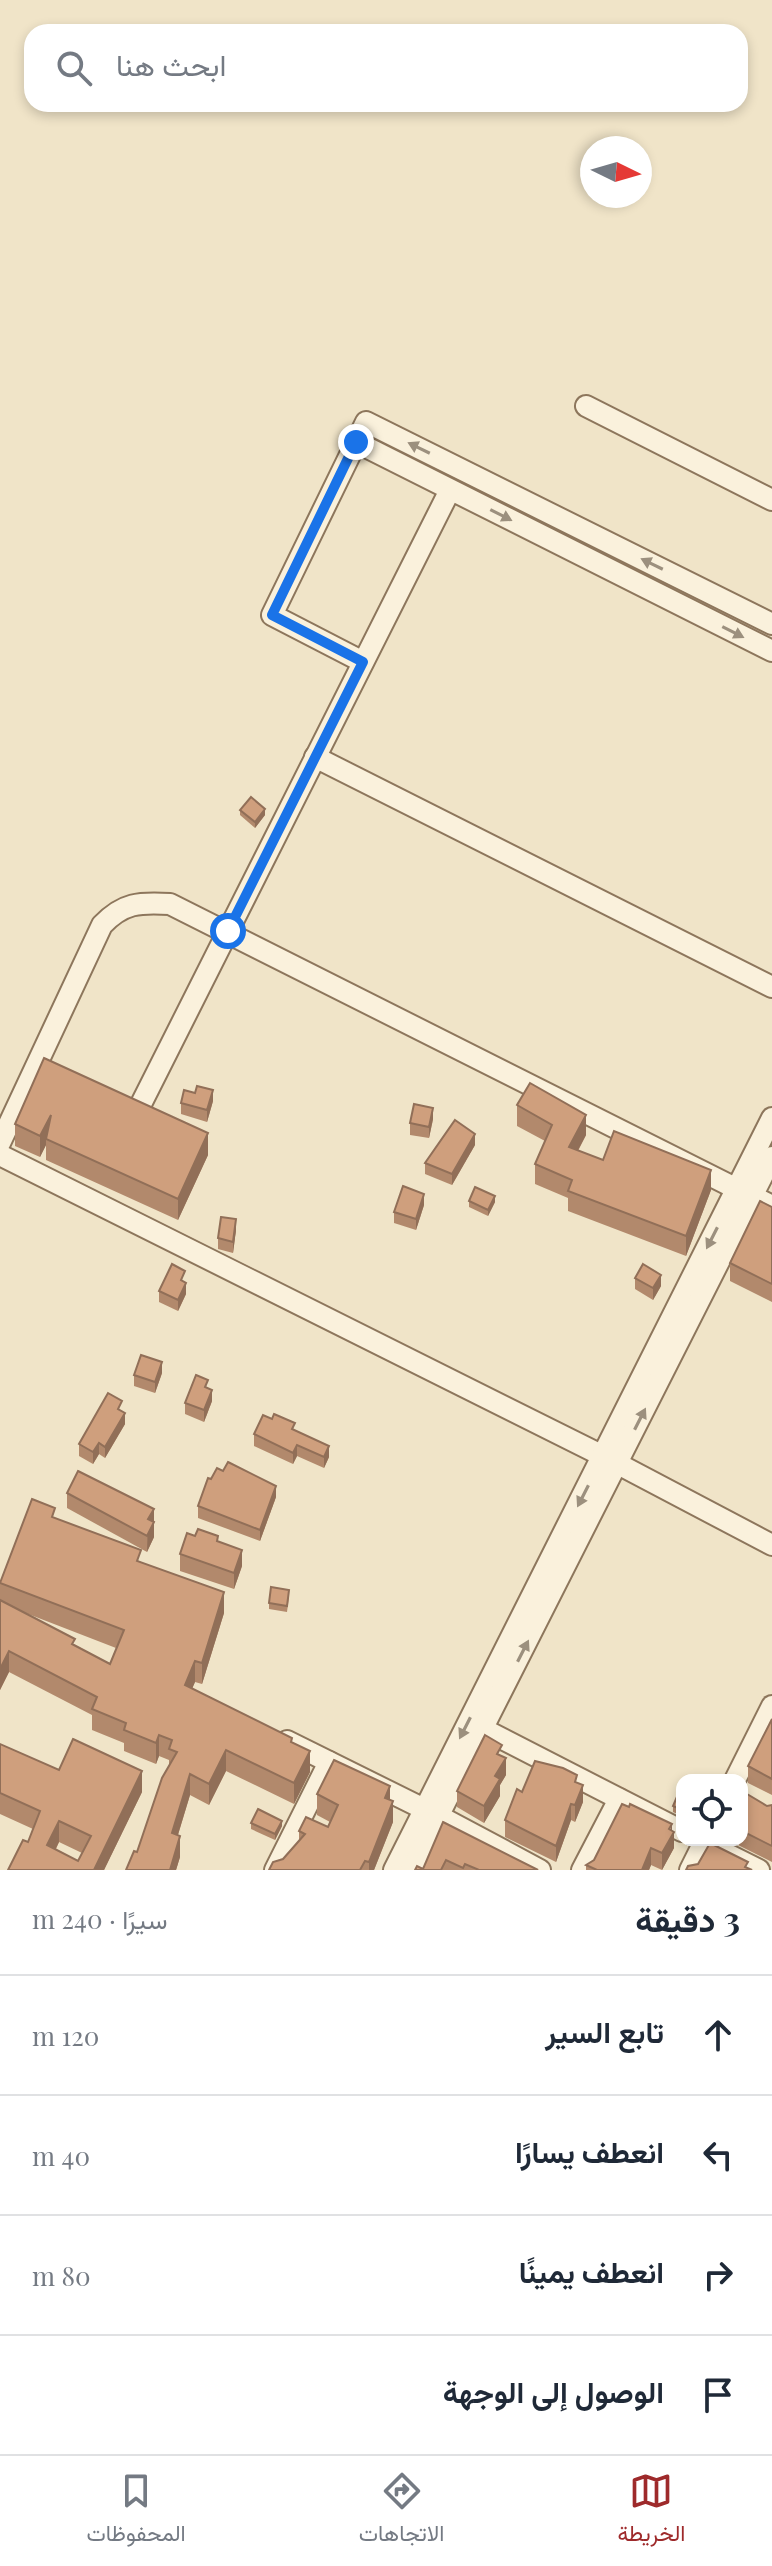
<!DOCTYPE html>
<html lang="ar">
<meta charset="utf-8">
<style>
body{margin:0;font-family:"Playfair Display",Vazirmatn,serif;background:#f6f6f7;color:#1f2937;direction:rtl}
.controls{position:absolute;right:24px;bottom:24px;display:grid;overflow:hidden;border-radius:16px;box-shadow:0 4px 12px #0003}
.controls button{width:72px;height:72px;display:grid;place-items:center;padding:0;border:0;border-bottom:2px solid #e0e1e3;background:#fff;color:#1f2937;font:40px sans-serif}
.compass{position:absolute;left:580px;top:136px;width:72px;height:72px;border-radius:50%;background:#fff;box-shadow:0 4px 12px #0003;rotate:95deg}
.stop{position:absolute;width:24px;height:24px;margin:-18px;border:6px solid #1a73e8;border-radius:50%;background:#fff}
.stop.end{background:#1a73e8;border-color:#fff;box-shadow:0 2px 8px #0008}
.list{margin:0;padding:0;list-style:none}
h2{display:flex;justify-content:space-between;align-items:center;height:104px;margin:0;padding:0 32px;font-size:34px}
h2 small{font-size:26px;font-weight:400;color:#747a83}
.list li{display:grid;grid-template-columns:52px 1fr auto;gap:24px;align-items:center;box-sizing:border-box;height:120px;padding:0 32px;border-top:2px solid #e0e1e3}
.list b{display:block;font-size:30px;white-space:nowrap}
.list em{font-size:26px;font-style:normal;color:#747a83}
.icon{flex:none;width:44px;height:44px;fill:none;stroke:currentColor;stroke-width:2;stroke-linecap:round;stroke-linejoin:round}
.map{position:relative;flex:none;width:772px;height:1870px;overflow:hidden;direction:ltr}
.search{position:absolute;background:#fff;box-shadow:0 4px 12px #0003;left:24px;right:24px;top:24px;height:88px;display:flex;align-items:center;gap:20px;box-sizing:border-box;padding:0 28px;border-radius:24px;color:#747a83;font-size:30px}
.sheet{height:584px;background:#fff}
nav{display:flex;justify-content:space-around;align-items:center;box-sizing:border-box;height:112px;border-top:2px solid #e0e1e3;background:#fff;font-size:22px;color:#747a83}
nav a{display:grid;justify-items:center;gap:4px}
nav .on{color:#9e2a2b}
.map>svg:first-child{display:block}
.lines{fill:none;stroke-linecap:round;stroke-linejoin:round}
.street-casing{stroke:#8d765c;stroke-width:24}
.street{stroke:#faf1dc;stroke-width:20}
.wall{fill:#b2896c;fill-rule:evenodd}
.shaded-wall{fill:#916f58}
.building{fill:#cf9f7d;stroke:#916f58;stroke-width:2;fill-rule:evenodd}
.oneway{fill:#9c907e}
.route{stroke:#1a73e8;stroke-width:10}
</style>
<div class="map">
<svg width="772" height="1870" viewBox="0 0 772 1870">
<rect width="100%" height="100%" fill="#f0e4c8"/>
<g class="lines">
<g class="street-casing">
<g id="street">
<path d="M586,406l186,94"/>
<path d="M356,442l416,209"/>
<path d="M363,662l-91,-47 94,-193 406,202"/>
<path d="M315,757l457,230"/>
<path d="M140,1106l310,-616"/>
<path d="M0,1143l102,-218c21,-22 37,-23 68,-21l567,285"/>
<path d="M0,1155l603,301 169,89"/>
<path d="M752,1196l20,10"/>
<path d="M483,1729l199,102"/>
<path d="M287,1741l137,68"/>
<path d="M735,1780l37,-74"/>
<path d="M439,1816l101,54"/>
<path d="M699,1840l60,30"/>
<path d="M275,1870l54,-108"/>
<path d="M394,1870l378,-752"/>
<path d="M411,1870l361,-713"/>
<path d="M582,1870l37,-71"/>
<path d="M690,1870l15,-30"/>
</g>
</g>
<use href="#street" class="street"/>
</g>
<g class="wall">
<path d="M240,810l25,5 -10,13 -15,-13z"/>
<path d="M213,1101l-6,21 -26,-8v-11z"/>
<path d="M517,1105l69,30 -8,16 25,9 108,30 -25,66 -118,-45v-13l-33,-14v-20l10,-23 -28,-15z"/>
<path d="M433,1119l-4,19 -19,-3v-12z"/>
<path d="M15,1124l193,31 -30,65 -132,-60v-15l-6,12 -25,-11z"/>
<path d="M475,1145l-23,40 -27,-11v-11z"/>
<path d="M469,1201l26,1 -7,14 -19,-9z"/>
<path d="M424,1205l-8,25 -22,-7v-11z"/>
<path d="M772,1207v95l-42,-21v-18z"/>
<path d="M236,1230l-3,23 -15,-4v-11z"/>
<path d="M635,1278l26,8 -8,14 -18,-11z"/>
<path d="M159,1291l27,3 -8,17 -19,-9z"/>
<path d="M162,1373l-7,20 -21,-7v-11z"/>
<path d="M212,1401l-8,21 -19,-8v-11z"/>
<path d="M122,1412l3,12 -20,34 -6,-4 -6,10 -14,-8v-12z"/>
<path d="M295,1430l34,27 -5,11 -27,-12 -4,8 -39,-18v-12z"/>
<path d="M223,1471l53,26 -16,44 -62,-23v-12l13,-27z"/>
<path d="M67,1493l87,16v28l-7,15 -80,-44z"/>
<path d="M55,1518l86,44 83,51 -22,71 -7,-2 -3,6 100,54 18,30 -16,32 -68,-33 -17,34 -19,-10 -12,40 2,22 -4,13h-50l11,-18 32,-87v-5l-10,-4 -3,8 -32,-13v-8l-32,-13v-15l-83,-43 -9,18v-107zM23,1612l93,36 -6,16 -35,-19z"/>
<path d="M218,1541l24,25 -8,23 -54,-18v-17z"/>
<path d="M289,1596l-2,16 -18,-3v-6z"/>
<path d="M772,1719v76l-24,-12v-17z"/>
<path d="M73,1739l69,32v21l-38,78h-96l15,-30 5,2 5,-13 -33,-15v-70l59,26zM59,1842l23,11 -4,8 -22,-12z"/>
<path d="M502,1756l4,19 -6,10v11l-16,27 -27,-16v-16z"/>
<path d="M577,1783l6,19 -8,20 -4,-2 -15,42 -51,-25v-17l17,-28z"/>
<path d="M742,1791l25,15 5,-1v57l-44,-22h14z"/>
<path d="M682,1793v23l-9,-4v-6z"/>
<path d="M317,1794l73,6 3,22 -19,48h-105l14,-11 16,-18v-10l29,-4 2,-5 -13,-7z"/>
<path d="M443,1822l95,48h-123l8,-1z"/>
<path d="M251,1823l31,3 -7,14 -24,-11z"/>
<path d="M672,1831l2,17 -12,22 -11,-5 -2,5h-63v-5z"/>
</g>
<g class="shaded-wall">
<path d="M265,809v6l-10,13v-6z"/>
<path d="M213,1090v11l-6,21v-12z"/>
<path d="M433,1108v11l-4,19v-11z"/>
<path d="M51,1115l-5,24v6l-6,12v-21z"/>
<path d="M586,1115v20l-17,32v-20z"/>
<path d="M208,1133v22l-30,65v-21z"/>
<path d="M475,1134v11l-23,40v-11z"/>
<path d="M711,1170v20l-25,66v-20z"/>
<path d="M424,1194v11l-8,25v-11z"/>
<path d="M495,1196v6l-7,14v-6z"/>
<path d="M236,1219v11l-3,23v-11z"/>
<path d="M661,1275v11l-8,14v-12z"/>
<path d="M186,1283v11l-8,17v-11z"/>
<path d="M162,1362v11l-7,20v-11z"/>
<path d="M212,1390v11l-8,21v-12z"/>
<path d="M125,1413v11l-20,34v-11z"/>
<path d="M99,1443v11l-6,10v-12z"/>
<path d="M297,1445v11l-4,8v-11z"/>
<path d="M329,1446v11l-5,11v-11z"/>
<path d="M276,1486v11l-16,44v-11z"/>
<path d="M154,1509v28l-7,15 1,-33z"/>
<path d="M242,1550v16l-8,23v-16z"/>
<path d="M224,1592v21l-22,71v-21z"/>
<path d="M9,1651v21l-9,18v-21z"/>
<path d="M195,1661v21l-10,24v-21z"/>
<path d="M159,1735v21l-3,8v-21z"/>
<path d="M226,1750v21l-17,34v-21z"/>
<path d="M310,1751v21l-16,32v-21z"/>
<path d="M506,1758v17l-6,10v11l-16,27v-17l11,-30z"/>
<path d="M142,1771v21l-38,78h-10z"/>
<path d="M190,1774v21l-18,59v-21z"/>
<path d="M583,1785v17l-8,20v-17z"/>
<path d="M390,1786v21l-5,-9z"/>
<path d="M393,1801v21l-19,48h-5v-8z"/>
<path d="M571,1804v16l-15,42v-16z"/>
<path d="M59,1821v21l-12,24v-21z"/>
<path d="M282,1821v5l-7,14v-6z"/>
<path d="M672,1824v13l2,-5v16l-12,22v-17z"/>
<path d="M180,1836v21l-4,13h-6z"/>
<path d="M651,1848v17l-2,5h-7z"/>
</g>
<g class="building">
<path d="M251,797l14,12 -10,13 -15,-12z"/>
<path d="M44,1058l164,75 -30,66 -132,-60 5,-24 -11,21 -25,-12z"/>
<path d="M530,1083l56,32 -17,32 34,13 11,-29 97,39 -25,66 -118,-45 4,-11 -37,-16 17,-39 -35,-20z"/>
<path d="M197,1086l16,4 -6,20 -26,-7 3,-13 11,3z"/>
<path d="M414,1104l19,4 -4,19 -19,-4z"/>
<path d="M455,1120l20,14 -23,40 -27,-11z"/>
<path d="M403,1186l21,8 -8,25 -22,-7z"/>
<path d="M475,1187l20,9 -7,14 -19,-9z"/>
<path d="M760,1201l12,6v77l-42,-21z"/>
<path d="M221,1217l15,2 -3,23 -15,-4z"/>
<path d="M172,1264l13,7 -4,9 5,3 -8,17 -19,-9z"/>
<path d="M643,1264l18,11 -8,13 -18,-10z"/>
<path d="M141,1355l21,7 -7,20 -21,-7z"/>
<path d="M196,1375l12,5 -3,7 7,3 -8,20 -19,-7z"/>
<path d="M108,1393l14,8 -4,8 7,4 -20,34 -6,-4 -6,9 -14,-8z"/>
<path d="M274,1414l21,9 -3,6 37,17 -5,11 -27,-12 -4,8 -39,-19 9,-19 9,4z"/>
<path d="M228,1462l48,24 -16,44 -62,-24 10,-28 3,1 6,-11 6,3z"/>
<path d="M78,1471l76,38 -6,10 6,3 -7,14 -80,-43z"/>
<path d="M32,1499l23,9 -3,9 89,33 -4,11 87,31 -22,71 -7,-2 -10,24 107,53 -1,4 19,9 -16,32 -68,-33 -17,34 -19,-10 -18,59 8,3 -10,34h-44l8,-19 3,1 25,-74 15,-26 -8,-3 3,-9 -13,-5 -3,8 -32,-13 2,-7 -34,-14 5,-12 -88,-46 -9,18v-69l75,39 -3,5 38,20 14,-34 -124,-47z"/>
<path d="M198,1529l20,7 -1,5 25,9 -8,23 -54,-19 7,-21 8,3z"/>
<path d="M271,1587l18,3 -2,16 -18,-3z"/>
<path d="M772,1719v60l-24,-13z"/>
<path d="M485,1735l17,10 -5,9 9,4 -11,18 5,3 -16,27 -27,-15z"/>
<path d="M73,1739l69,32 -48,99h-86l15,-30 5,2 12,-31 -40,-18v-49l59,26zM59,1821l32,15 -13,25 -31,-16z"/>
<path d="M334,1760l56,26 -5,12 8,3 -24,61 -4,-1 -5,9h-91l4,-8 10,-3 22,-25 -6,-3 7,-14 22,10 10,-22 -21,-11z"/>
<path d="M535,1761l28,7 14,7 -2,7 8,3 -8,20 -4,-1 -15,42 -51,-26 12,-31 5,3z"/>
<path d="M742,1791l25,15 5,-1v41l-30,-15z"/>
<path d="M679,1792l3,1v17l-9,-4z"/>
<path d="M622,1804l7,3 1,-3 42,20 -3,5 5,3 -12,21 -11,-5 -9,22h-45l-11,-5 8,-5z"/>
<path d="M258,1809l24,12 -7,13 -24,-11z"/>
<path d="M443,1822l95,48h-59l-14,-6 -2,4 -17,-8 -5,10h-26l2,-4 6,3z"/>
<path d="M710,1843l38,19 -3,5 7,3h-66l2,-4 10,-2z"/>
</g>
<defs><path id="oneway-solid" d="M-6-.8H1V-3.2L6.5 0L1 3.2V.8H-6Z" transform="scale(2)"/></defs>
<g class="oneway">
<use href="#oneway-solid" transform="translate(419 448) rotate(-154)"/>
<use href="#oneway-solid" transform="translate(501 515) rotate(27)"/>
<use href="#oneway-solid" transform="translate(652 564) rotate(-154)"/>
<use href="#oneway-solid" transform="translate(733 632) rotate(27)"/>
<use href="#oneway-solid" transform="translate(712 1238) rotate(117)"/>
<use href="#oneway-solid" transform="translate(640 1419) rotate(-63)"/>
<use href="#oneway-solid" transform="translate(583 1496) rotate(117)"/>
<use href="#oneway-solid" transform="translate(523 1651) rotate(-63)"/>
<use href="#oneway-solid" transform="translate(465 1728) rotate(117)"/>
</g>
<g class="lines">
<path class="route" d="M228,931l135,-269 -91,-47 84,-173"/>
</g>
</svg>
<div class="controls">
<button><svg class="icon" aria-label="locate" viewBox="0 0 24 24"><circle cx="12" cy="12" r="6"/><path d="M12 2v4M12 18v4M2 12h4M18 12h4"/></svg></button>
</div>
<svg class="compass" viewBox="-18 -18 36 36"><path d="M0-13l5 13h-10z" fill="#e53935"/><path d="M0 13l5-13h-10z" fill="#747a83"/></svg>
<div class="stop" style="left:228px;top:931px"></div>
<div class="stop end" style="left:356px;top:442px"></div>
<div class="search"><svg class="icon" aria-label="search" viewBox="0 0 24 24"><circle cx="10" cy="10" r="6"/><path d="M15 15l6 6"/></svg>ابحث هنا</div>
</div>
<section class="sheet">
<h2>3 دقيقة<small>سيرًا · 240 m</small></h2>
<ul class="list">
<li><svg class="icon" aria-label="ahead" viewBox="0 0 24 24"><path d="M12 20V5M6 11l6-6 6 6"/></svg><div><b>تابع السير</b></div><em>120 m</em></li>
<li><svg class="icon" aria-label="left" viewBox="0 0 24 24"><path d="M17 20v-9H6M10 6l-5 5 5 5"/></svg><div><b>انعطف يسارًا</b></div><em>40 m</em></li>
<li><svg class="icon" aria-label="right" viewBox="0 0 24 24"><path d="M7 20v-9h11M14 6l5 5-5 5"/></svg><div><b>انعطف يمينًا</b></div><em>80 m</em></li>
<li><svg class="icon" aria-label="arrive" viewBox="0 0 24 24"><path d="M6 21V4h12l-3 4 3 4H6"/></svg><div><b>الوصول إلى الوجهة</b></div></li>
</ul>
</section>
<nav>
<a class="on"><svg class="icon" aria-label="map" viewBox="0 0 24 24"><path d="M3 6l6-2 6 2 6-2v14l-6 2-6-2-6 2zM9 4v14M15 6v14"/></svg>الخريطة</a>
<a><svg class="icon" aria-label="directions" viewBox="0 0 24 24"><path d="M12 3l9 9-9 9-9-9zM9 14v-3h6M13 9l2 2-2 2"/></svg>الاتجاهات</a>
<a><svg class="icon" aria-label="saved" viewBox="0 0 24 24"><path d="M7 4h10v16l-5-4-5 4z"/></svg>المحفوظات</a>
</nav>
